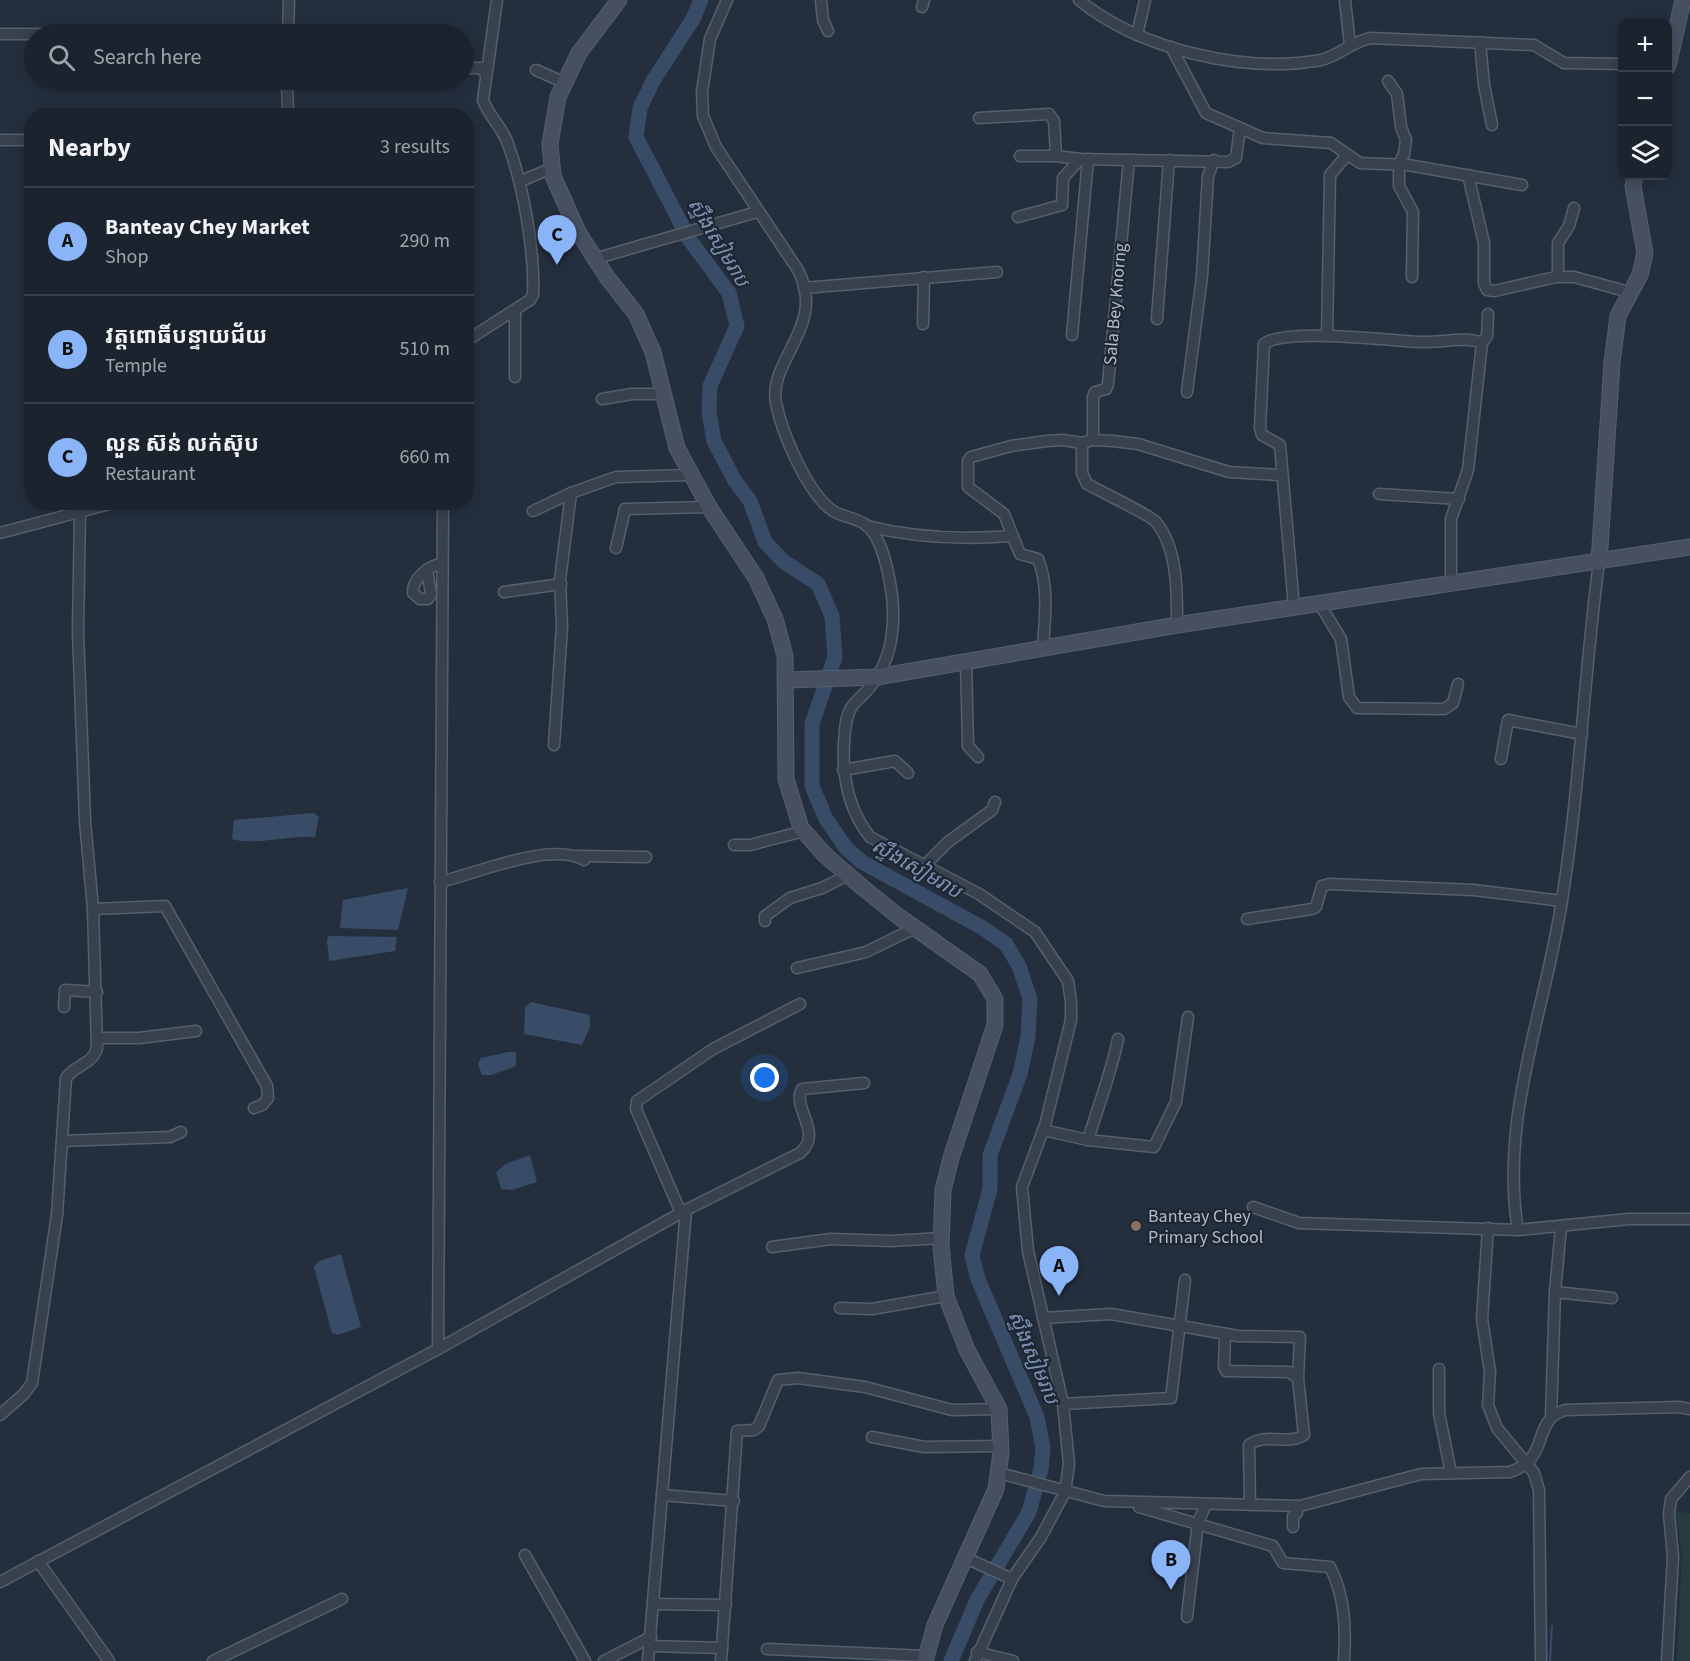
<!DOCTYPE html>
<meta charset="utf-8">
<style>
body{margin:0;font-family:"Source Sans 3","Noto Sans Khmer",sans-serif;background:#242b36;color:#f1f3f6}
.controls{position:absolute;right:18px;top:18px;display:grid;overflow:hidden;border-radius:12px;box-shadow:0 3px 15px #0003}
.controls button{width:54px;height:54px;display:grid;place-items:center;padding:0;border:0;border-bottom:2px solid #39404a;background:#1b232e;color:#f1f3f6;font:30px sans-serif}
.you{position:absolute;left:765px;top:1078px;width:21px;height:21px;margin:-15px;border:4px solid #fff;border-radius:50%;background:#1a73e8;box-shadow:0 0 0 9px #1a73e833}
.badge{display:grid;place-items:center;width:39px;height:39px;border-radius:50%;background:#8ab4f8;color:#111;font-size:20px;font-weight:700}
.pin{position:absolute;translate:-50% -50px;filter:drop-shadow(0 2px 3px #0008)}
.pin::after{content:'';position:absolute;top:32px;width:21px;height:18px;background:inherit;clip-path:polygon(0 0,100% 0,50% 100%)}
.list{margin:0;padding:0;list-style:none}
h2{display:flex;justify-content:space-between;align-items:center;height:78px;margin:0;padding:0 24px;font-size:26px}
h2 small{font-size:20px;font-weight:400;color:#a0a4aa}
.list li{display:grid;grid-template-columns:39px 1fr auto;gap:18px;align-items:center;box-sizing:border-box;height:108px;padding:0 24px;border-top:2px solid #39404a}
.list b{display:block;font-size:22px;white-space:nowrap}
.list p{margin:0;font-size:20px;white-space:nowrap;color:#a0a4aa}
.list em{font-size:20px;font-style:normal;color:#a0a4aa}
.icon{flex:none;width:33px;height:33px;fill:none;stroke:currentColor;stroke-width:2;stroke-linecap:round;stroke-linejoin:round}
.map{position:relative;flex:none;width:1690px;height:1661px;overflow:hidden}
.search{position:absolute;background:#1b232e;box-shadow:0 3px 15px #0003;left:24px;top:24px;width:450px;height:66px;display:flex;align-items:center;gap:15px;box-sizing:border-box;padding:0 21px;border-radius:33px;color:#a0a4aa;font-size:22px}
.panel{position:absolute;background:#1b232e;box-shadow:0 3px 15px #0003;left:24px;top:108px;width:450px;height:402px;border-radius:24px}
.map>svg:first-child{display:block}
.green{fill:#263c3f}
.water{fill:#394c67}
.lines{fill:none;stroke-linecap:round;stroke-linejoin:round}
.stream{stroke:#394c67;stroke-width:2}
.river{stroke:#394c67;stroke-width:15}
.street-casing{stroke:#565f6c;stroke-width:13}
.secondary-casing{stroke:#565f6c;stroke-width:17}
.street{stroke:#38414e;stroke-width:10}
.secondary{stroke:#465061;stroke-width:15}
.education-dot{fill:#8d6e63;stroke:#1d2633;stroke-width:2}
.labels{text-anchor:middle;stroke-width:4.5;stroke-linejoin:round;paint-order:stroke}
.street-label{font-size:18px;fill:#b4bcc9;stroke:#1d2633}
.poi-label{font-size:18px;fill:#b4bcc9;stroke:#1d2633;text-anchor:start}
.water-label{font-size:20px;font-style:italic;fill:#7c92b1;stroke:#1d2633}
</style>
<div class="map">
<svg width="1690" height="1661" viewBox="0 0 1690 1661">
<rect width="100%" height="100%" fill="#242f3e"/>
<path class="green" d="M1676,1512l14,1v148h-13l5,-107z"/>
<g class="water">
<path d="M314,813l5,4 -4,20c-22,-2 -64,9 -83,2l2,-19z"/>
<path d="M408,888l-10,42 -58,-2 3,-28z"/>
<path d="M329,936l68,1 -2,14 -66,10 -2,-21z"/>
<path d="M531,1002l59,13v12l-8,18 -58,-11 1,-27z"/>
<path d="M508,1052h8v14l-25,9h-9l-4,-11 3,-6z"/>
<path d="M530,1155l7,27 -25,8 -11,-1 -5,-17 10,-8z"/>
<path d="M341,1254l20,73 -23,8 -6,-2 -18,-66 5,-6z"/>
</g>
<g class="lines">
<path class="stream" d="M1550,1661l2,-35"/>
<path class="river" d="M701,0l-8,19 -40,62 -13,27 -4,29 53,102 40,54 8,33 -27,60 -1,26 5,29 21,40 15,20 15,41 18,19 35,23 14,32 3,41 -23,67v62l14,33 20,29 16,14 121,66 23,16 13,22 11,33 -2,38 -8,37 -30,81v34l-18,66 6,24 59,138 6,31 -2,21 -12,43 -52,88 -26,61"/>
<g class="street-casing">
<g id="street">
<path d="M727,0l-17,39 -8,53 1,24 13,31 82,123c29,56 -30,89 -22,133 6,30 31,90 57,108 10,6 24,7 33,14 20,15 28,72 27,95 -1,26 -7,47 -23,67 -5,7 -14,13 -19,21 -6,10 -6,23 -7,35 -2,34 4,66 26,94l109,57 56,38 33,49 3,21v18l-26,105 -23,62 6,64 35,153 6,60 -4,28 -24,45 -29,42 -37,82"/>
<path d="M821,0l2,20 5,11"/>
<path d="M1079,0c60,49 165,74 242,60 18,-4 31,-19 50,-22l163,7 30,18 58,1"/>
<path d="M1345,0l5,45"/>
<path d="M922,7l2,-7"/>
<path d="M0,34h62"/>
<path d="M288,34l1,-34"/>
<path d="M1137,35l8,-35"/>
<path d="M1480,42l4,43 8,40"/>
<path d="M1171,47l35,66 57,25 68,5 29,20 48,2 114,20"/>
<path d="M464,68h17l4,5"/>
<path d="M536,70l29,13"/>
<path d="M287,80l1,36"/>
<path d="M1388,81l9,13 4,33 5,13 -2,14 -5,10v22l14,26 -1,65"/>
<path d="M979,118l70,-4 5,7 2,35 24,3 148,3 8,-4 4,-30"/>
<path d="M0,140h32"/>
<path d="M1020,156h36"/>
<path d="M1468,175l16,68v40l3,7 7,1 62,-14h18l55,15"/>
<path d="M521,181l31,-13"/>
<path d="M1018,217l44,-12 1,-27 17,-19"/>
<path d="M594,259l163,-47"/>
<path d="M1558,277v-34l11,-17 5,-18"/>
<path d="M804,288l193,-16"/>
<path d="M515,311v66"/>
<path d="M1157,319l12,-159"/>
<path d="M923,324l1,-47"/>
<path d="M1072,335l16,-176"/>
<path d="M1327,336l3,-161 16,-19"/>
<path d="M466,341l64,-41 3,-5c2,-43 -10,-111 -25,-151 -5,-16 -19,-27 -25,-44l14,-100"/>
<path d="M1187,392l15,-116 6,-100 6,-16"/>
<path d="M602,399l30,-5h30"/>
<path d="M1093,440v-43l2,-5 11,-3 2,-5 21,-224"/>
<path d="M1082,443v30l5,11c11,6 66,33 69,38 22,27 21,70 21,103"/>
<path d="M1379,494l80,5"/>
<path d="M533,511l38,-18"/>
<path d="M867,526c48,12 95,14 144,10"/>
<path d="M0,533l117,-31"/>
<path d="M616,548l9,-39 84,-2"/>
<path d="M427,570l4,24 -3,5h-8l-7,-6c-1,-14 16,-28 29,-29"/>
<path d="M1451,583v-64l17,-49 14,-127 5,-7 1,-22"/>
<path d="M504,592l57,-8"/>
<path d="M1319,603l22,36 8,58 8,11 87,1 9,-6 5,-19"/>
<path d="M1294,607l-14,-162 -18,-10 -2,-7 4,-84c21,-17 128,-3 158,-2 17,1 44,-6 60,1"/>
<path d="M1043,647c2,-29 6,-61 -5,-88l-18,-5 -16,-40 -36,-27v-26l3,-4 40,-11 36,-5 16,-1 19,3 11,-3 20,1 25,3 91,28 51,3"/>
<path d="M966,661l2,85 10,11"/>
<path d="M554,745l8,-119 -2,-46 11,-87 45,-16 75,-2"/>
<path d="M1501,759l7,-39 74,14"/>
<path d="M843,770l52,-9 13,12"/>
<path d="M734,845h16l54,-14"/>
<path d="M577,856l69,1"/>
<path d="M925,865l23,-23 44,-32 3,-8"/>
<path d="M440,882c37,-9 112,-41 144,-22"/>
<path d="M93,909l72,-3 102,180 1,12 -6,7 -8,3"/>
<path d="M1247,919l65,-10 4,-2 6,-21 7,-2 145,6 88,11"/>
<path d="M765,921v-5l25,-18 32,-10 26,-13"/>
<path d="M797,968l69,-16 49,-24"/>
<path d="M64,1007l1,-17 32,2"/>
<path d="M97,1038h42l57,-7"/>
<path d="M1043,1130l45,10 66,7 22,-45 12,-85"/>
<path d="M1088,1140c10,-34 23,-66 30,-101"/>
<path d="M62,1141l108,-4 11,-5"/>
<path d="M1253,1207l46,16 219,7 111,-11h61"/>
<path d="M681,1213l-45,-104 1,-8 76,-52 87,-45"/>
<path d="M1488,1228l-6,91 8,53 -2,33 9,23 37,45 5,17 2,171"/>
<path d="M1518,1230c-19,-111 28,-222 44,-330 18,-113 22,-226 37,-338"/>
<path d="M772,1247l59,-8 60,2 51,-3"/>
<path d="M1555,1292l57,6"/>
<path d="M840,1308l32,1 74,-13"/>
<path d="M1043,1318l68,-4 127,22 62,1 -2,41 6,57c-16,11 -39,-3 -55,10l1,60"/>
<path d="M1225,1334l-1,33 2,4 63,1 9,6"/>
<path d="M438,1349l5,-847"/>
<path d="M1439,1369v44l12,60"/>
<path d="M1063,1404l108,-6 14,-118"/>
<path d="M0,1415l24,-21 8,-11 25,-168 9,-137c10,-14 26,-13 31,-30l-4,-139 -8,-88 -7,-190 2,-120"/>
<path d="M1551,1417l4,-125 6,-65"/>
<path d="M872,1437l52,10 78,-1"/>
<path d="M999,1473l105,28 196,5 121,-32 89,-2c35,-12 25,-38 42,-55 3,-3 9,-5 13,-7l114,-3 11,2"/>
<path d="M662,1495l72,6"/>
<path d="M1139,1507l134,39 10,17 47,4c15,29 16,61 14,94"/>
<path d="M1293,1527v-11l4,-3v-7"/>
<path d="M525,1555l60,106"/>
<path d="M966,1558l46,21"/>
<path d="M38,1561l71,100"/>
<path d="M0,1582l438,-233 248,-139 114,-57c24,-20 -9,-46 2,-64l62,-6"/>
<path d="M653,1604l73,1"/>
<path d="M1187,1617l11,-95 8,-17"/>
<path d="M649,1646l73,2"/>
<path d="M767,1649l158,7"/>
<path d="M977,1652l36,9"/>
<path d="M213,1661l129,-62"/>
<path d="M604,1661l47,-24"/>
<path d="M648,1661l38,-451"/>
<path d="M721,1661l16,-230 17,-1 5,-4 19,-46 20,-2 67,9 87,23 47,-1"/>
<path d="M1667,1661l6,-104 -4,-43 2,-15 19,-22"/>
</g>
</g>
<g class="secondary-casing">
<g id="secondary">
<path d="M619,0l-40,53 -21,44 -8,47 3,32 25,56 29,45 29,37 17,38 24,96 32,59 47,71 19,41 10,37 1,123 15,49 24,27 37,32 36,29 82,58 15,25v26l-44,133 -8,32 -2,56 5,50 21,54 32,59 2,44 -5,36 -61,136 -10,36"/>
<path d="M1668,66l15,-66"/>
<path d="M1599,562l13,-199 6,-47 22,-41 5,-22 -12,-67 2,-10"/>
<path d="M787,680l90,-3 300,-52 513,-78"/>
</g>
</g>
<use href="#street" class="street"/>
<use href="#secondary" class="secondary"/>
</g>
<circle class="education-dot" cx="1136" cy="1226" r="6"/>
<g class="labels">
<g class="street-label">
<text transform="translate(1115 304) rotate(-85)" y="6">Sala Bey Knorng</text>
</g>
<g class="poi-label">
<text x="1148" y="1222">Banteay Chey<tspan x="1148" dy="21">Primary School</tspan></text>
</g>
<g class="water-label">
<text transform="translate(719 242) rotate(59)" y="7">ស្ទឹងសៀមរាប</text>
<text transform="translate(917 868) rotate(30)" y="7">ស្ទឹងសៀមរាប</text>
<text transform="translate(1034 1357) rotate(67)" y="7">ស្ទឹងសៀមរាប</text>
</g>
</g>
</svg>
<div class="controls">
<button>+</button>
<button>−</button>
<button><svg class="icon" aria-label="layers" viewBox="0 0 24 24"><path d="M12 4l9 5-9 5-9-5zM3 14l9 5 9-5"/></svg></button>
</div>
<div class="you"></div>
<div class="pin badge" style="left:1059px;top:1296px">A</div>
<div class="pin badge" style="left:1171px;top:1590px">B</div>
<div class="pin badge" style="left:557px;top:265px">C</div>
<div class="search"><svg class="icon" aria-label="search" viewBox="0 0 24 24"><circle cx="10" cy="10" r="6"/><path d="M15 15l6 6"/></svg>Search here</div>
<section class="panel">
<h2>Nearby<small>3 results</small></h2>
<ul class="list">
<li><span class="badge">A</span><div><b>Banteay Chey Market</b><p>Shop</p></div><em>290 m</em></li>
<li><span class="badge">B</span><div><b>វត្តពោធិ៍បន្ទាយជ័យ</b><p>Temple</p></div><em>510 m</em></li>
<li><span class="badge">C</span><div><b>លួន ស៊ន់ លក់ស៊ុប</b><p>Restaurant</p></div><em>660 m</em></li>
</ul>
</section>
</div>
